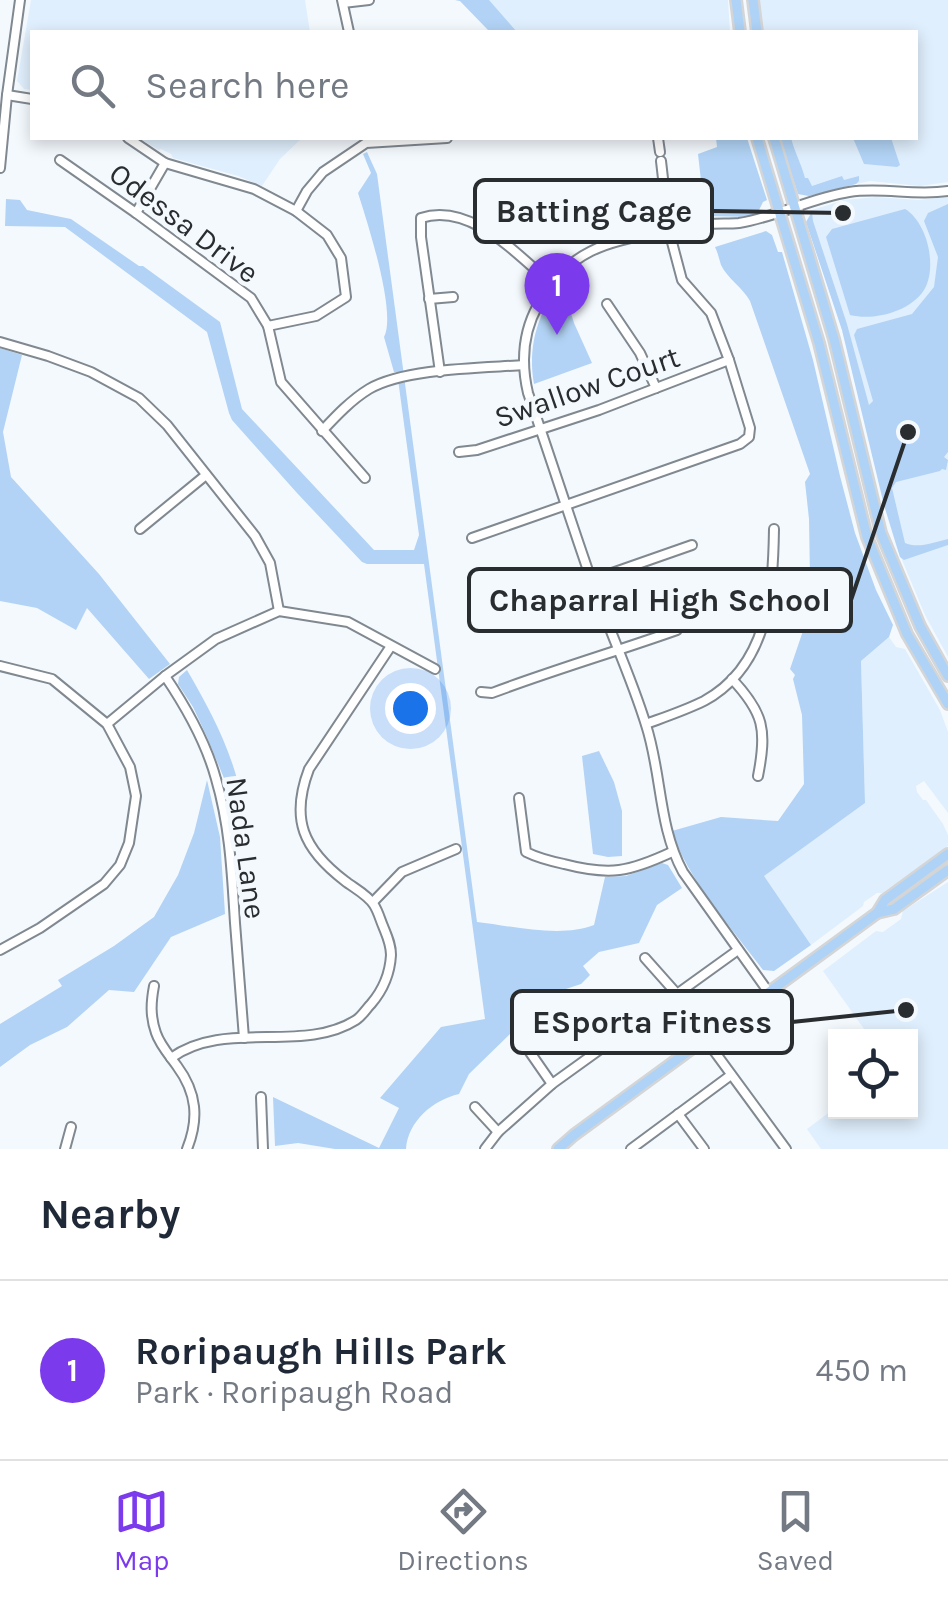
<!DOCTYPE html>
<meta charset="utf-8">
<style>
body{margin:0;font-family:Karla,sans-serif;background:#f6f6f7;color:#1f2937}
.controls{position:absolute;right:30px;bottom:30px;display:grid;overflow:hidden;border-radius:0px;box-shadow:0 5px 15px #0003}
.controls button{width:90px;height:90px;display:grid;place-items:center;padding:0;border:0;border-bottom:2px solid #e0e1e3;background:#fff;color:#1f2937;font:50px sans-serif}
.you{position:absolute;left:410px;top:708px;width:35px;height:35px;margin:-25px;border:8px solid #fff;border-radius:50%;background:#1a73e8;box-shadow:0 0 0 15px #1a73e833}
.badge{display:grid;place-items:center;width:65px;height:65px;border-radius:50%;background:#7c3aed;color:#fff;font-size:32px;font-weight:700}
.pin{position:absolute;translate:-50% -82px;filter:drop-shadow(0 2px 5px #0008)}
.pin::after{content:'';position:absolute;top:52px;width:35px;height:30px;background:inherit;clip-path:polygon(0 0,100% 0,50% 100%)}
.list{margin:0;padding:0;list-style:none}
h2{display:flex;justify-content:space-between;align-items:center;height:130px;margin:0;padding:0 40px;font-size:42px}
h2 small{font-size:32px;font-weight:400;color:#747a83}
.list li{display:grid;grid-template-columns:65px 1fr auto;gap:30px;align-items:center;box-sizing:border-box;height:180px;padding:0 40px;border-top:2px solid #e0e1e3}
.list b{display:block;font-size:38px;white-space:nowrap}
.list p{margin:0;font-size:32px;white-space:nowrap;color:#747a83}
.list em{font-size:32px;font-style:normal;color:#747a83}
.icon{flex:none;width:55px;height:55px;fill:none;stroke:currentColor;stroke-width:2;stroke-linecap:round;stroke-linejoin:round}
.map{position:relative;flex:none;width:948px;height:1149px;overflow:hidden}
.search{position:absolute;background:#fff;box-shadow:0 5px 15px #0003;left:30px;right:30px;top:30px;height:110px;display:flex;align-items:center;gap:25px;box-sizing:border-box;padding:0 35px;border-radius:0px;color:#747a83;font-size:38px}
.sheet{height:310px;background:#fff}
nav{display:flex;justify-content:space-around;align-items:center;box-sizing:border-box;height:140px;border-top:2px solid #e0e1e3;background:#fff;font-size:28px;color:#747a83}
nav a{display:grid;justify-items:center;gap:5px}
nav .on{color:#7c3aed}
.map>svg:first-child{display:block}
.built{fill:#e0effd}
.green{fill:#b2d3f5}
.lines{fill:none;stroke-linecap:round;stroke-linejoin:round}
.minor-casing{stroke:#808890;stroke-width:12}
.major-casing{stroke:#d4d5d6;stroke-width:14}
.minor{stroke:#fff;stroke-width:8}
.major{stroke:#aed3f7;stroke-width:9}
.labels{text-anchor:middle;stroke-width:9;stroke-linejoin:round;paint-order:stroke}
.street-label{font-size:30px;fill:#292d30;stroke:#f4f9fe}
.leader{fill:none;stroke:#292d30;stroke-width:4}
.callout-dot{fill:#292d30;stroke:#f4f9fe;stroke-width:4}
.callout{fill:#f4f9fe;stroke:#292d30;stroke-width:4}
.callout-label{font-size:32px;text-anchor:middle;font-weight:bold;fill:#292d30}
</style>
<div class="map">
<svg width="948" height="1149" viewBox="0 0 948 1149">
<rect width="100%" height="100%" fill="#f4f9fe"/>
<g class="built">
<path d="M31,0h274l5,32h-278v58l-8,-1 -7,-8z"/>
<path d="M455,0h273l2,32h-240l-30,-31z"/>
<path d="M759,0h189v182l-28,4 -50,-5 -38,8 -23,7 -11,-2 -18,-56h136v-106h-154z"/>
<path d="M139,138h163l-22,21 -18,27 -24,-10 -65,-18 -2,-4 -10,-5 -2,1z"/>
<path d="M876,197l42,3 30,-3v460l-23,-42 -28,-67 -13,-43 -42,-175 -36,-108 6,-12 32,-10z"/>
<path d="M889,637l7,10 9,2 35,61 8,22v81l-24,-32 -8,5 1,6 6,8h3l17,24 5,11v11l-66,47h-5l-13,9 -1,4 -52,39 -48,-69 102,-73 -4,-142z"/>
<path d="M948,882v267h-127l-14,-20 28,-21 1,4h74v-76h-41l-46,-65 53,-40 7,1 18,-13 2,-8z"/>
</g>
<g class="green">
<path d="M455,0h34l28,32h-27l-30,-31z"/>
<path d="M716,138h31l20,62 -4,2 -6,12 -8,3 -44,-1 -7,-62 19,-7z"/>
<path d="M780,138h11c4,15 10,25 14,40h3l4,8 30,-10 2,4 15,-4v5l-3,3 -47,12 -11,-2z"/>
<path d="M853,138h38l9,27 -3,2 -33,-3z"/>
<path d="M367,152l10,22 100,748c35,4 84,16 117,3l11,-48 21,-1 36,-13 6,2 14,23 -25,17 -18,38 -40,9 -16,14 7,9 -9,9 -42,14 -17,16 -10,18 -43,42 -10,20c-26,6 -51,27 -53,55h-71l-37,-6 -23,3 -2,-49 106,51 20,-40 -19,-10 61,-71 44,-8 -61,-455h-57l-5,-2 -65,-69 -65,-73 -3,-7 -22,-81 -142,-105 -60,-1 1,-27 14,1 7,10 44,9 68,47h4l77,56 22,87 132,141h40l5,-15 -22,-163h-3l-10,-35c13,-24 -17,-116 -26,-144l13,-20 -8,-19z"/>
<path d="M948,204v248l-4,5 4,3 -2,10 -4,-1 -2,2 -44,11 -4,6 13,55c13,6 29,-1 43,-4v6l-44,15 -4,-3 -16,-52 -42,-175 -36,-108 6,-10 1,9 34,103 22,81 4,-4 -19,-66 3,-6 55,-15 22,-27 4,-30 -14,-36 4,-8z"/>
<path d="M905,209c22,13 33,58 19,81 -14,22 -51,31 -74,25l-24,-78 6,-8z"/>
<path d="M766,231l6,4 6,17h4l31,108 27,116 15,57 21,57 17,35 -4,12 -28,24 4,142 -101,73 47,69 -37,26 -11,-1c-29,-39 -77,-93 -91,-139l49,-14 57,4 26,-37 -2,-69 -9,-36 2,-4 -5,-6 15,-44 5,-47 -1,-59 -4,-37 5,-8 -60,-173c-7,-13 -23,-23 -29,-36 -2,-6 -3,-12 -6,-18z"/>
<path d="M557,288l8,6 9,29 18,40 -58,21c-6,-36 2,-66 23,-96z"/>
<path d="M0,348l22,7 -19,77 8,45 88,97 71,90 -21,15 -62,-71 -11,22 -39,-22 -37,-7z"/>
<path d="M187,670c23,40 42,75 53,120l-9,1 -3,-3 -21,-51 -14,-30 -15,-23 1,-7z"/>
<path d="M599,751l15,31 8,29v45l-14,1 -15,-3 -11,-98z"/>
<path d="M207,780l13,57 5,77 -54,23 -37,55 -25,-2 -42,37 -37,18 -30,22v-43l62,-38 -4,-6 56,-34 40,-29 24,-42 16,-42z"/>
</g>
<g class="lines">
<g class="minor-casing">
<g id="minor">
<path d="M342,0l7,32"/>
<path d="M343,3l26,-3"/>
<path d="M7,95l25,4"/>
<path d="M128,138l37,25 89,26 42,22 31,24 14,23 5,39 -30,19 -48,10"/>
<path d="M658,138l2,14"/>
<path d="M60,160l76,53 115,85 17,28 13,56 84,96"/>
<path d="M0,168l7,-73 13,-95"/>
<path d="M585,200l17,44"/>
<path d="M296,211l11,-20 16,-19 43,-29 81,-5"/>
<path d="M136,213l29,-50"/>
<path d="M495,237l15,-19"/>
<path d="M429,299l24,-2"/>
<path d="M607,304l33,49 16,35"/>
<path d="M0,342l48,14 43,16 48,26 28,27 88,111 15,27 9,48"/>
<path d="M440,372l-19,-135v-19c50,-16 96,37 131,66"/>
<path d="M322,431c14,-15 29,-31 47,-42 36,-21 113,-21 155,-24"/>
<path d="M459,452l18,-2 122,-40 130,-50"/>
<path d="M140,529l66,-54"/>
<path d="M472,538l268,-94 9,-7 1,-9 -21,-68 -18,-47 -29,-33 -13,-49 -8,-70"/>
<path d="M592,580l100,-35"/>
<path d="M499,609l92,-33"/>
<path d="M0,666l52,13 55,45 23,43 6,29 -7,47 -9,22 -16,19 -64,44 -40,22"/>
<path d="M165,676c21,31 41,66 51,103 14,47 16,96 19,144 3,38 6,77 9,115"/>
<path d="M732,679c32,34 35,51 26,97"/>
<path d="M481,692l11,1c61,-23 123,-41 185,-63"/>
<path d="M107,724l58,-48 51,-37 63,-28 69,11 87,47"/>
<path d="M646,724c19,-7 40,-14 58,-23 64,-35 69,-108 70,-172"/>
<path d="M519,798l7,54c12,6 24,9 38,12 46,12 65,8 108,-12"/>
<path d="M373,902l29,-30 54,-23"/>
<path d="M645,958l32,36"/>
<path d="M154,986c-3,16 -4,30 2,47 4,12 14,23 21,33 20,27 22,53 10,83"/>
<path d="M770,994l-87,-122c-25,-46 -21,-98 -37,-147 -15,-49 -37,-95 -54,-143 -22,-63 -42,-126 -64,-189 -7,-30 -5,-61 10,-88 29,-54 70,-65 126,-73 15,-3 30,-7 45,-8 10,-1 20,0 30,-1 38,-6 72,-25 110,-31 33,-5 66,4 99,-1"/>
<path d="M584,1001l30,38"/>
<path d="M706,1040l80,109"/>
<path d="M527,1048l25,36"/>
<path d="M171,1058c53,-39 132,-4 185,-38 6,-4 10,-11 15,-16 12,-14 19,-31 20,-49 0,-11 -4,-19 -8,-29 -3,-7 -5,-15 -9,-21 -6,-10 -20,-17 -29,-24 -42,-32 -55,-62 -36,-112l82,-123"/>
<path d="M261,1097l2,52"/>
<path d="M475,1107l23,25"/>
<path d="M678,1114l26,35"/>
<path d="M65,1149l6,-22"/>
<path d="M485,1149l13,-17 54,-48 186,-134"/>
<path d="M631,1149l100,-74"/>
</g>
</g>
<g class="major-casing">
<g id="major">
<path d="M736,0l4,32"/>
<path d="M753,0l4,32"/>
<path d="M757,138l62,205 48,194 40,97 41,70"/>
<path d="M774,138l60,201 47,194 39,93 28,50"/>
<path d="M877,913l17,-4 54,-39"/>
<path d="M558,1149l16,-14 303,-222 8,-13 63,-46"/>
</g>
</g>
<use href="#minor" class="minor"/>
<use href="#major" class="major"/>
</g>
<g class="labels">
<g class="street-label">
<text transform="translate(184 223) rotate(37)" y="10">Odessa Drive</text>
<text transform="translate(587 387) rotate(-19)" y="10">Swallow Court</text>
<text transform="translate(246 848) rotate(82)" y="10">Nada Lane</text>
</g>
</g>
<path class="leader" d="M843 213L712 211M908 432L851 600M906 1010L792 1022"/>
<g class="callout-dot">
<circle cx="843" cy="213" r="10"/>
<circle cx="908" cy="432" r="10"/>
<circle cx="906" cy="1010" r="10"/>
</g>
<g class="callout">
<rect x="475" y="180" width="237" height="62" rx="10"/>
<rect x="469" y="569" width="382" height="62" rx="10"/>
<rect x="512" y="991" width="280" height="62" rx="10"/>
</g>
<g class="callout-label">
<text x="594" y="222">Batting Cage</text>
<text x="660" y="611">Chaparral High School</text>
<text x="652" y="1033">ESporta Fitness</text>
</g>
</svg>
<div class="controls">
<button><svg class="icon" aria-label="locate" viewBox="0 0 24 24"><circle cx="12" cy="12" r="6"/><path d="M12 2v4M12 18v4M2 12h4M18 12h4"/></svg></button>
</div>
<div class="you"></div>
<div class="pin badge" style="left:557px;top:335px">1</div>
<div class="search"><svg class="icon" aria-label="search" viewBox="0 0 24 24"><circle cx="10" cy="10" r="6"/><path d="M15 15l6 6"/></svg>Search here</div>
</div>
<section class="sheet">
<h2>Nearby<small></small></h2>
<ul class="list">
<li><span class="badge">1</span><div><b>Roripaugh Hills Park</b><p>Park · Roripaugh Road</p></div><em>450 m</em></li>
</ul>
</section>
<nav>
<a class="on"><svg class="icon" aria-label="map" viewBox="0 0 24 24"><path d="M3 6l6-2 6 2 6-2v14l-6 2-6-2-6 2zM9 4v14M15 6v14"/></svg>Map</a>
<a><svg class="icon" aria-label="directions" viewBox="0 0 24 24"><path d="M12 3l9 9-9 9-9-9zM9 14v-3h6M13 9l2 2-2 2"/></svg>Directions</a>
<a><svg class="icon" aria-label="saved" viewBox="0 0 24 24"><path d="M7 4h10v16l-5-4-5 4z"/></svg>Saved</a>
</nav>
